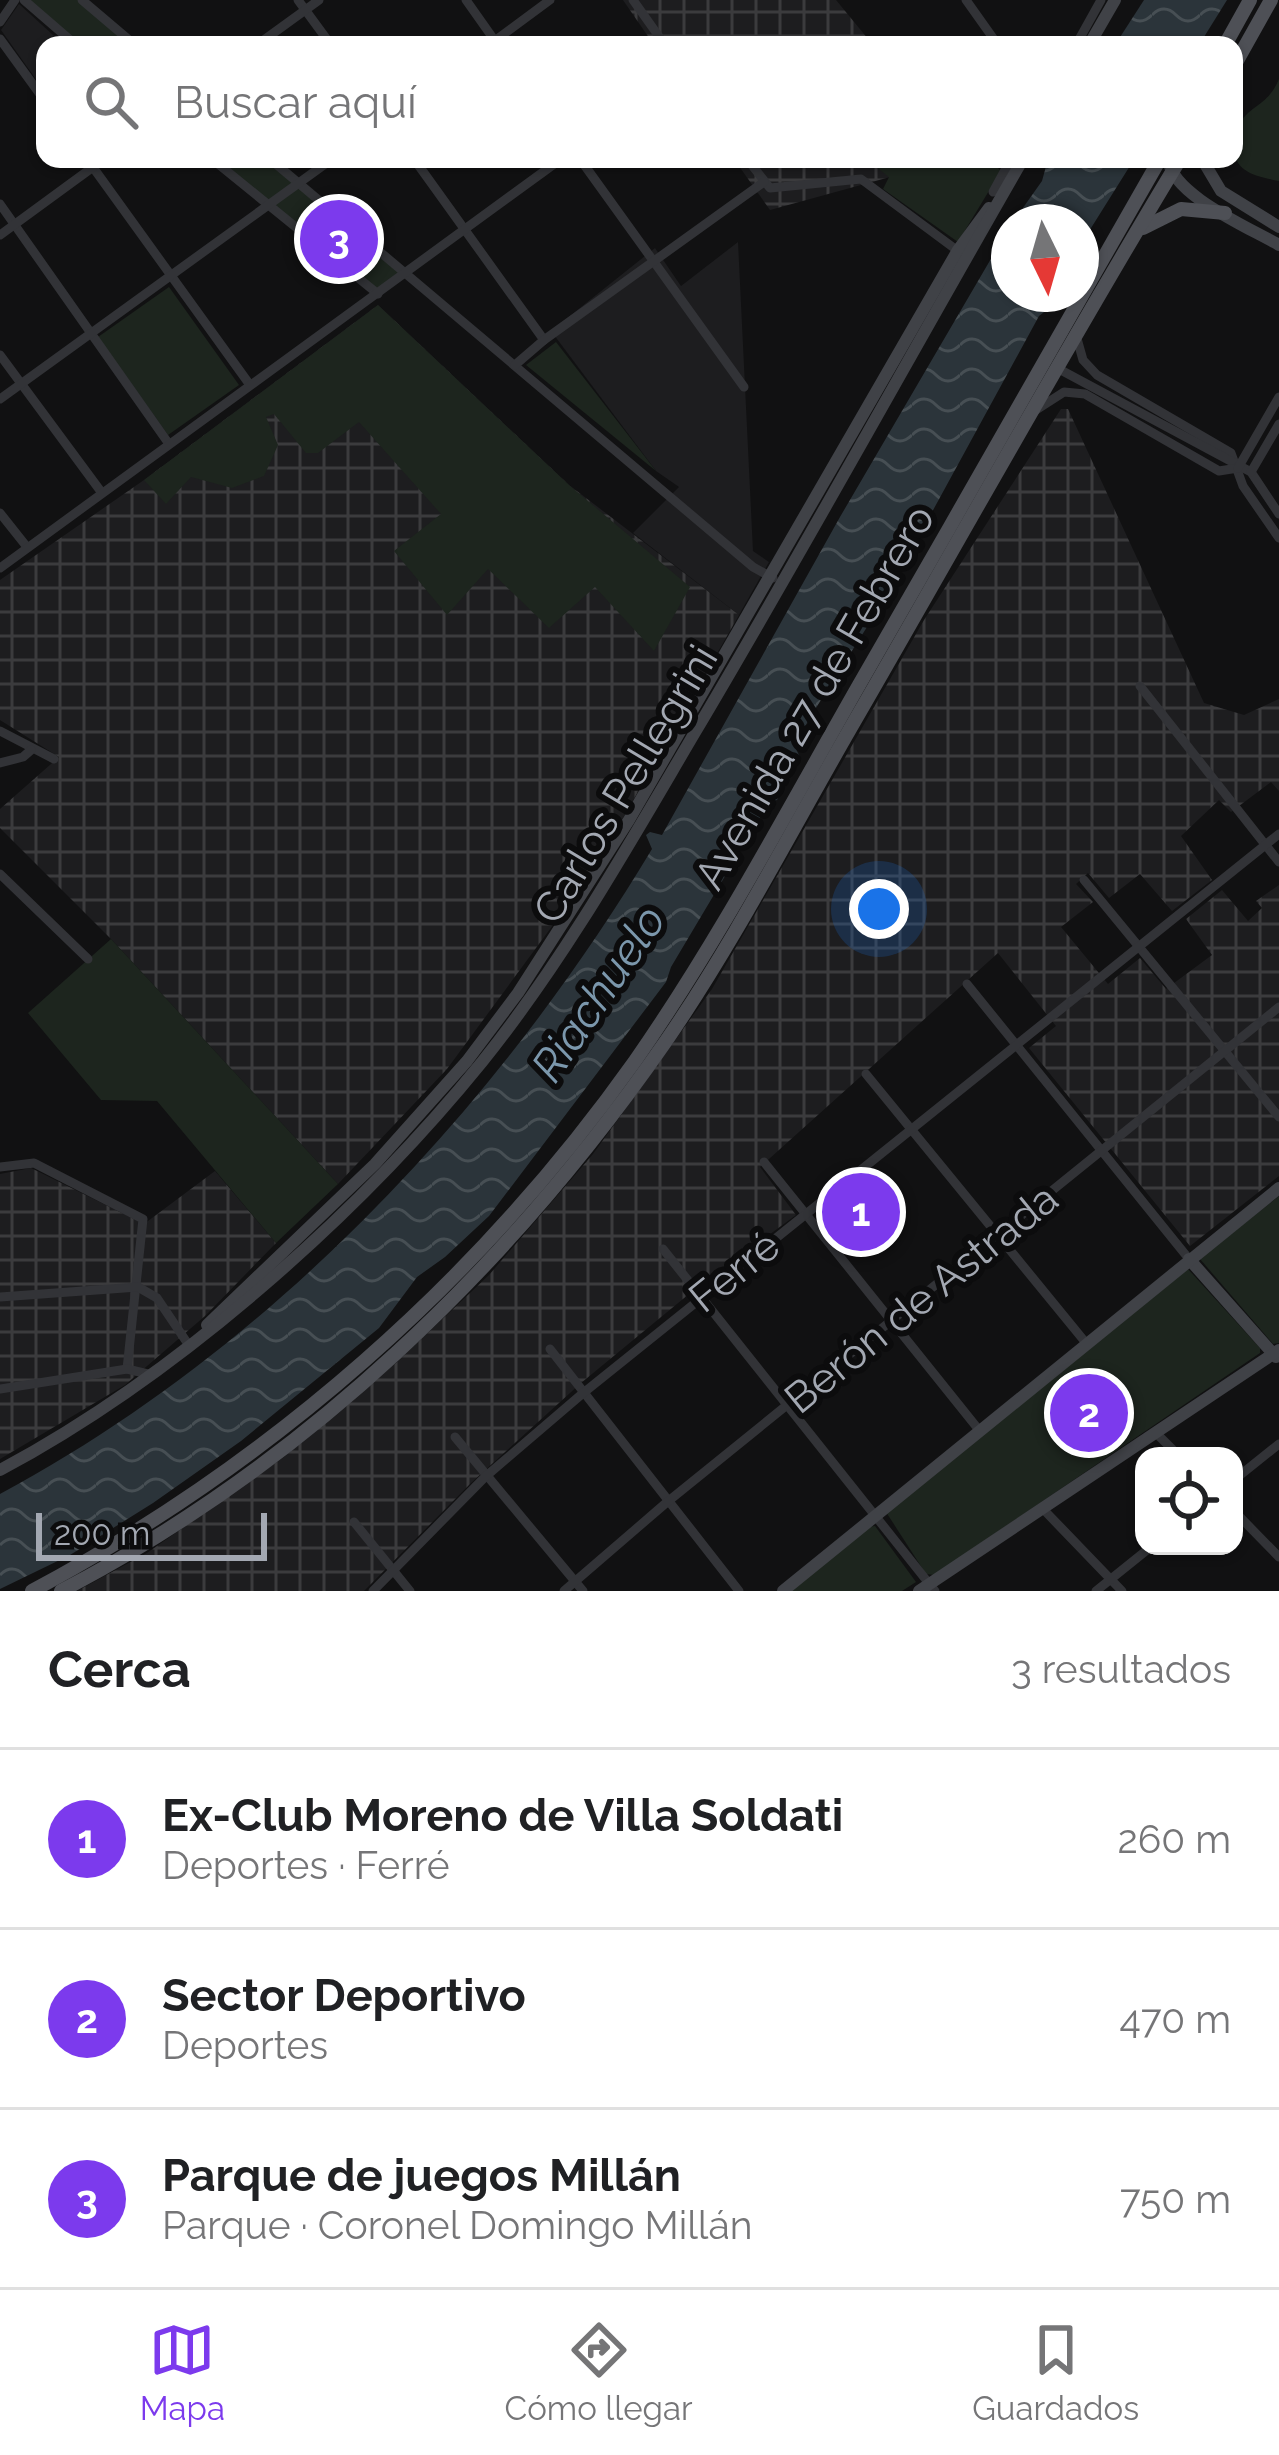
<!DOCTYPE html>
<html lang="es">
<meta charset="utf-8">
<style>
body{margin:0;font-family:Raleway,sans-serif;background:#f6f6f6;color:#202124}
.controls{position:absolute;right:36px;bottom:36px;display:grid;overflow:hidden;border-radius:24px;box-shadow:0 3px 9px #0004}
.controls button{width:108px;height:108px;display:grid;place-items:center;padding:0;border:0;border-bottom:3px solid #e0e0e0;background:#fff;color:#202124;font:60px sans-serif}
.compass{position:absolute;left:991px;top:204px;width:108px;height:108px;border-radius:50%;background:#fff;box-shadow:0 3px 9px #0004;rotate:175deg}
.scale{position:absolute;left:36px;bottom:30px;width:231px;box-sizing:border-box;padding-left:12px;border:6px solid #a3a8b2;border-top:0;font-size:33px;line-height:42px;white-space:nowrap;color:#a3a8b2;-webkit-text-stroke:9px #0c0c0d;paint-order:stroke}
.you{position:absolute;left:879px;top:909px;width:42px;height:42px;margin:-30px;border:9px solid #fff;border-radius:50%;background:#1a73e8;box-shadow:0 0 0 18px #1a73e833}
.badge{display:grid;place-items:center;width:78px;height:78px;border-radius:50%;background:#7c3aed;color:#fff;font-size:39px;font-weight:700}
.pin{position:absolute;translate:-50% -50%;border:6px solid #fff;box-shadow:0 3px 12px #0006}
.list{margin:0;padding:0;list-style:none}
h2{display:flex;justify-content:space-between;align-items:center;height:156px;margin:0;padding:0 48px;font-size:51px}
h2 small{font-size:39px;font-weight:400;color:#757577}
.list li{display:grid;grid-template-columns:78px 1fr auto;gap:36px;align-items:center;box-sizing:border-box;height:180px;padding:0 48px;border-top:3px solid #e0e0e0}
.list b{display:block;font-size:45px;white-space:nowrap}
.list p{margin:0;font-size:39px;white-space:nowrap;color:#757577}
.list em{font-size:39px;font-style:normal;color:#757577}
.icon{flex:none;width:66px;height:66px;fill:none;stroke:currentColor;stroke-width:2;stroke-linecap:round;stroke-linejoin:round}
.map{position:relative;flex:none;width:1279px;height:1591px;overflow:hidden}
.search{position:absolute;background:#fff;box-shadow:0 3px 9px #0004;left:36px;right:36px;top:36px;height:132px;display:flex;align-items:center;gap:30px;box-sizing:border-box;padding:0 42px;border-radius:24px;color:#757577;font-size:45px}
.sheet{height:696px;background:#fff}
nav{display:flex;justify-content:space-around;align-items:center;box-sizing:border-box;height:168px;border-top:3px solid #e0e0e0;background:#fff;font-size:33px;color:#757577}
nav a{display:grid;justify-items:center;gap:6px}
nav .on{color:#7c3aed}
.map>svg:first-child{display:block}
.built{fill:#1d1d1f}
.industrial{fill:url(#industrial-grid)}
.green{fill:#1d251e}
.water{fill:url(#water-waves)}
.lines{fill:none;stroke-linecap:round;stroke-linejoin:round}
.street{stroke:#323337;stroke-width:9}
.secondary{stroke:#404247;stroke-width:12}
.primary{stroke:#4e5056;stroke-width:14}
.labels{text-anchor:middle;stroke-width:12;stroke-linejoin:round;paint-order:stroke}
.street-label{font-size:42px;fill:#a3a8b2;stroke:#0c0c0d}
.water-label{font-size:45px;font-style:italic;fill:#7b97ac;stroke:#0c0c0d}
</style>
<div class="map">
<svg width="1279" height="1591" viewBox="0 0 1279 1591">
<defs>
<pattern id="industrial-grid" width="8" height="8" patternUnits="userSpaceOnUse" patternTransform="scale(3)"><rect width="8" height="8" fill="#1d1d1f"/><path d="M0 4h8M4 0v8" fill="none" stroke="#3b3b3d"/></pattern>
<pattern id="water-waves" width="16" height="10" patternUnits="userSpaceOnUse" patternTransform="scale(3)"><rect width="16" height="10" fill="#2b343a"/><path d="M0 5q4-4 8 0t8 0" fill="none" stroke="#474f54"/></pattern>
</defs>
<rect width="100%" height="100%" fill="#111112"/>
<g class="built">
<path d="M19,4l45,41h-19v47l-44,-62z"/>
<path d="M738,242l15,309 16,11 -30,53 -106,-82 46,-46 -23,-16 -105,-140 104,-83 26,38z"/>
</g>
<g class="industrial">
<path d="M623,0h213l37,45h-219z"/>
<path d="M734,159h132l24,18 -120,33z"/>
<path d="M378,305l191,180 170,130 -147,257 -145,197 -109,115 -227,-245 -111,-111v-19l59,-52 -59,-37v-140l144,-100z"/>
<path d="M1061,409h7l136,294 40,12 35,-16v92l-8,-9 -40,30 -12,-12 -38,36 31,44 -40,31 -32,-37 -31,24 -21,-25 -12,11 17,18 -32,25 47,57 32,-26 26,31 46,-34 -26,-36 36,-29 26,31 14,-13 -6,-7 23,-16v291l-89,70 -161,-198 27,-22 -58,-73 -238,214 36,48 -107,79 -108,89 -110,100 -107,108h-287l70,-38 137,-96 112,-94 93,-88 104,-121 119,-165 212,-369z"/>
<path d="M31,1168l113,56 71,-53 61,72 -71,73 -80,69 -125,74v-285z"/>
</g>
<g class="green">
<path d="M24,0h58l53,45h-59z"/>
<path d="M1279,79v102c-26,-5 -48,-10 -45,-40 0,-5 2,-14 6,-19 14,-19 28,-17 39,-43z"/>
<path d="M212,159h58l136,114 -28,21z"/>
<path d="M866,159h123l12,12 -43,71 -75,-53 6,-12z"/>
<path d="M169,287l70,98 -71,50 -70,-98z"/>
<path d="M378,305l191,180 121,102 -36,64 -59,-64 -46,41 -61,-59 -41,46 -53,-64 47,-37 -82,-92 -41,31h-12l-32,-39 -8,3 12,28 -14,31 -32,12 -41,-11 -25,27 -22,-24z"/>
<path d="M556,342l100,129 -130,-106z"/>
<path d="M111,939l227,245 -62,59 -119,-142 -56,-1 -73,-87z"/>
<path d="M1279,1196v147l-6,1 -73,-85z"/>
<path d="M1188,1269l72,79v5l-326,222 -8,-1 -40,-62z"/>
<path d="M875,1526l41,56 -14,9h-113l79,-64z"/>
</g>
<g class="water">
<path d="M1144,0h83l-28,45h-84z"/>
<path d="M1048,159h98l-13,2 -52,83v-22h-68l29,-41z"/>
<path d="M1009,228v66h52l1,4 -23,18 -155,284 -75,119 -14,28 6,12c-10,14 -15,28 -24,41l-8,2 -98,165 -5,15 -177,234 -44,41 -28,20 -38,51 -138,113 -88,62 -83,52 -70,34v-95c269,-144 496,-385 652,-645l-6,-14 4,-3 12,3 178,-318z"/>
</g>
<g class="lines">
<g class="street">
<path d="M24,0l52,45"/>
<path d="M82,0l53,45"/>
<path d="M298,0l33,45"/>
<path d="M466,0l29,41"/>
<path d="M633,0l32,45"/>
<path d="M966,0l32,45"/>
<path d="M0,22l15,-22"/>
<path d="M0,39l45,62"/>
<path d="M257,45l62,-45"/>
<path d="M489,45l61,-45"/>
<path d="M1076,45l25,-45"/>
<path d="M87,159l163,226"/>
<path d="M212,159l166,135"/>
<path d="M270,159l483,408 20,11"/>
<path d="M414,159l130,181"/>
<path d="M580,159l164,228"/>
<path d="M747,159l23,29 91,-9 97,72"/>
<path d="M993,192l18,-33"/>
<path d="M0,204l169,240"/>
<path d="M0,235l104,-76"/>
<path d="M1076,335l7,25 14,15 134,78 12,33 36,52"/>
<path d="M0,355l102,138"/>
<path d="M515,365l29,-25 220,-158"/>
<path d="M1057,368l194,104 28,42"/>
<path d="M0,399l332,-240"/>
<path d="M1036,410l28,-18 21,2 134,77 19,-3"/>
<path d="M1238,468l41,-71"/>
<path d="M1251,472l28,-48"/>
<path d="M0,513l27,34"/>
<path d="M0,568l561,-409"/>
<path d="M1140,686l139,176"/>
<path d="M0,731l54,28"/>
<path d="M0,763l23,-6 8,-7"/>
<path d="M0,874l88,85"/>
<path d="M1084,880l195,237"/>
<path d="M967,984l222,275"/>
<path d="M866,1074l220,269"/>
<path d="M764,1162l215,268"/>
<path d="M0,1167l34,-4 109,56 -16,150"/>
<path d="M663,1249l272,342"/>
<path d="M0,1297l138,-10 19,11 31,46"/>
<path d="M550,1349l189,242"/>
<path d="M0,1389l127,-20 21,5"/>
<path d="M1156,1433l23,23"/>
<path d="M455,1437l128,154"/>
<path d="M1234,1480l45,-36"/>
<path d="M1043,1509l79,82"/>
<path d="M1234,1511l45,46"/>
<path d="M354,1522l56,69"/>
<path d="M373,1591l112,-114 97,-83 697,-560"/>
<path d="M564,1591l102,-88 613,-496"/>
<path d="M1096,1591l56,-45"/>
</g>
<g class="secondary">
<path d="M1089,45l26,-45"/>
<path d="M1168,159c4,36 80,68 111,86"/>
<path d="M1202,159l19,32 58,36"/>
<path d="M1189,1259l87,98"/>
<path d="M207,1325l168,-161 92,-103 51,-68 111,-173 329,-570 31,-42"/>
<path d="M0,1470c176,-94 357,-254 482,-408 82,-102 146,-216 212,-328 113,-190 219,-384 329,-575"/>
<path d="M783,1591l496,-403"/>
<path d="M919,1591l360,-241"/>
</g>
<g class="primary">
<path d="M1225,45l25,-45"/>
<path d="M1234,66l37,-66"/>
<path d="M1143,228l38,-19 44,4"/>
<path d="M32,1591c238,-127 446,-309 603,-530 83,-119 152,-250 224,-376 101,-175 201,-351 301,-526"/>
<path d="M61,1591c244,-127 449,-325 605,-550 68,-99 124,-208 184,-312 110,-190 216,-382 330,-570"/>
</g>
</g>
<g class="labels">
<g class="street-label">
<text transform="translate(814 697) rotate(-60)" y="15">Avenida 27 de Febrero</text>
<text transform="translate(625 784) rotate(-59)" y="15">Carlos Pellegrini</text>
<text transform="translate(734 1271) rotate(-39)" y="15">Ferré</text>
<text transform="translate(921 1298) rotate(-39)" y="15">Berón de Astrada</text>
</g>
<g class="water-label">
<text transform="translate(598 993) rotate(-56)" y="16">Riachuelo</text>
</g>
</g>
</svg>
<div class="controls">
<button><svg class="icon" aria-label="locate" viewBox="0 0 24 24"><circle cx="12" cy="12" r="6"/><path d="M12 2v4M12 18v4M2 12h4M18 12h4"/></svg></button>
</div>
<svg class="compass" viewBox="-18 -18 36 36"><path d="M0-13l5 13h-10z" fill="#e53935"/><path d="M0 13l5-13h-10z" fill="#757577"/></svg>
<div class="scale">200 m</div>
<div class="you"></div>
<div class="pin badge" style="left:861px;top:1212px">1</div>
<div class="pin badge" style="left:1089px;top:1413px">2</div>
<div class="pin badge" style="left:339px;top:239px">3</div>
<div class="search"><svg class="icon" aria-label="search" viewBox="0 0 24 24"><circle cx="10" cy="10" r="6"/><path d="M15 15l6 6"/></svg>Buscar aquí</div>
</div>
<section class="sheet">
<h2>Cerca<small>3 resultados</small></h2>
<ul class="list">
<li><span class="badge">1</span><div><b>Ex-Club Moreno de Villa Soldati</b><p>Deportes · Ferré</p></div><em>260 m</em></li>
<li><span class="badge">2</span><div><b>Sector Deportivo</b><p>Deportes</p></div><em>470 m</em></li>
<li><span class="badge">3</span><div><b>Parque de juegos Millán</b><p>Parque · Coronel Domingo Millán</p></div><em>750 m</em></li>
</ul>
</section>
<nav>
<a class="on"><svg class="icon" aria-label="map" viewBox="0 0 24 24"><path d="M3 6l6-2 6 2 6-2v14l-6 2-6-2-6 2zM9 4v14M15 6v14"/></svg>Mapa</a>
<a><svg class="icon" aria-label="directions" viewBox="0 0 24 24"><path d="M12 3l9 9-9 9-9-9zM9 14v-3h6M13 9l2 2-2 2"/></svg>Cómo llegar</a>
<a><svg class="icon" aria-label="saved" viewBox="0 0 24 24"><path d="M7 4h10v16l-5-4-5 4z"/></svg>Guardados</a>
</nav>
